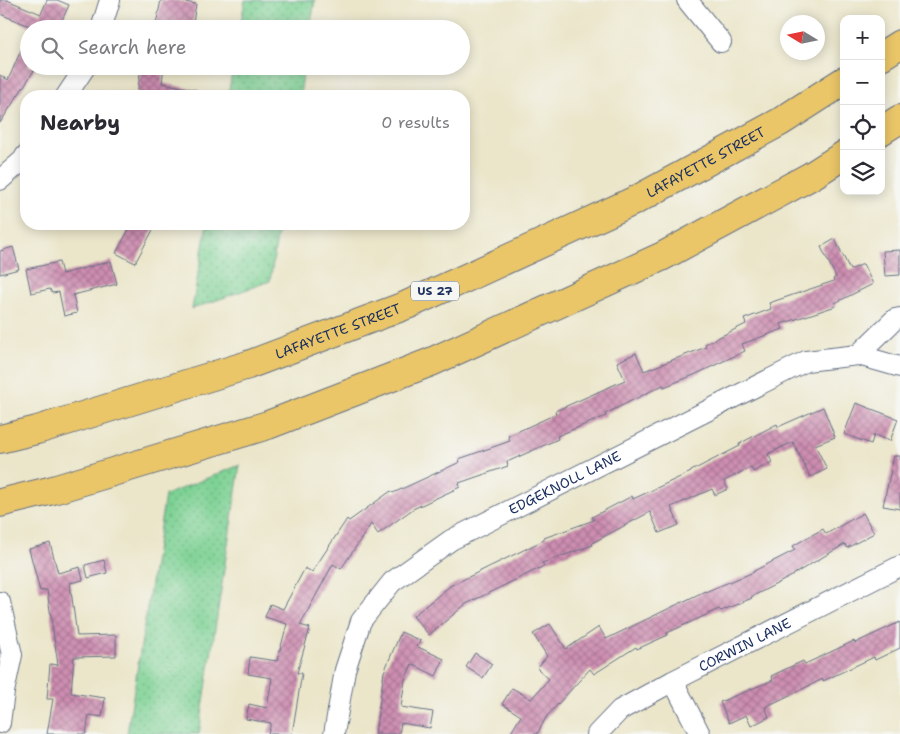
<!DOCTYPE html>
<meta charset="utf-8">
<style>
body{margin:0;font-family:"Shantell Sans",sans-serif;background:#f2f2f3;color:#2b2b33}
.controls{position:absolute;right:15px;top:15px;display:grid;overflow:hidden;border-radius:10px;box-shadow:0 2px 12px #0003}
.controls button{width:45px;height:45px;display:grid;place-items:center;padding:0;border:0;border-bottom:1px solid #e1e1e2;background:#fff;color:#2b2b33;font:25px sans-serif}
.compass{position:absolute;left:780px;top:15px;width:45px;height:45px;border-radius:50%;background:#fff;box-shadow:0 2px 12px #0003;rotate:280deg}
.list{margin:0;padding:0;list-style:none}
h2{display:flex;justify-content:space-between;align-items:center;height:65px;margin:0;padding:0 20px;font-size:21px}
h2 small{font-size:16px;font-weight:400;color:#7c7c81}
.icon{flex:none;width:28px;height:28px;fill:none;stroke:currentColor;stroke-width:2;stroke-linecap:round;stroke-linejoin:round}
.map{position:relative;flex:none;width:900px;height:734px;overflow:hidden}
.search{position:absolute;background:#fff;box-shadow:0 2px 12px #0003;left:20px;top:20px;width:450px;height:55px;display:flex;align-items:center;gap:12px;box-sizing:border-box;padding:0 18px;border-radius:28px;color:#7c7c81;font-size:19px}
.panel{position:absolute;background:#fff;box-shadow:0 2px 12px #0003;left:20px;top:90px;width:450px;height:140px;border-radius:20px}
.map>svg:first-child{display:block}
.grass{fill:url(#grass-dots);stroke:#4c8079}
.building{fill:url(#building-cross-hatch)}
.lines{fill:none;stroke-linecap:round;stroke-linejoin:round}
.minor-casing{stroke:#646f84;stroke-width:22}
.highway-casing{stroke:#646f84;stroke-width:30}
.minor{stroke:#fff;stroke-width:20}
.highway{stroke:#eac669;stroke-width:28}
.labels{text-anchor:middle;stroke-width:4.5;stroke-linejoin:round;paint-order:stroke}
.shield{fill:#f6f6f2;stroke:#5d6b8a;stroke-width:1}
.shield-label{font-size:12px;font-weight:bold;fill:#1b2f5e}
.street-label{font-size:14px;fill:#1b2f5e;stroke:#f6f6f2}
</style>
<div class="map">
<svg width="900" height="734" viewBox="0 0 900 734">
<defs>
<pattern id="grass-dots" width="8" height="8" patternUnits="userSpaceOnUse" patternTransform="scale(1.25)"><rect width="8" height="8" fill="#7ed294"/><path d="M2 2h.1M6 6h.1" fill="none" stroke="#66ab7c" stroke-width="1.8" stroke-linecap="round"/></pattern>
<pattern id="building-cross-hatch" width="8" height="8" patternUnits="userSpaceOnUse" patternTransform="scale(1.25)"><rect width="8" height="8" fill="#ce8eb1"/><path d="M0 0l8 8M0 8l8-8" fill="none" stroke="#a67493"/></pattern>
</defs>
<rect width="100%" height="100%" fill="#f6f6f2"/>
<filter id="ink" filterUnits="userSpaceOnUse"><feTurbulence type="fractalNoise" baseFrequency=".02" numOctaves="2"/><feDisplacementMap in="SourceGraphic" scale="10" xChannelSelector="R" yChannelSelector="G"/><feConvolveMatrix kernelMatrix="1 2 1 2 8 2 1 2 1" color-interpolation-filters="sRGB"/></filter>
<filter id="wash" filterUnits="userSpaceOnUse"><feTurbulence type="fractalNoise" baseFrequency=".0096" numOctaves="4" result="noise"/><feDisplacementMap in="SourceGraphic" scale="20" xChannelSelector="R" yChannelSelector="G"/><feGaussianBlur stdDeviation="1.12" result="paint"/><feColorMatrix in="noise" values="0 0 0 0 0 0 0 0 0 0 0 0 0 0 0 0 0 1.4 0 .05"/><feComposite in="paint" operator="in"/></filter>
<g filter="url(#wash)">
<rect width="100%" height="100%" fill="#ebe6ca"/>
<g class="grass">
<path d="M245,0h70l-5,29h-70z"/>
<path d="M233,66h71l-4,30h-72z"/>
<path d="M207,224h72l-9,57 -78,28z"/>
<path d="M240,465l-41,269h-72l38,-239z"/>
</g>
<g id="blocks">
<g class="building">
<path d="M0,0h7l34,14 6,-14h10l12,5 -11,24h-21l-37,-15z"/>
<path d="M161,0h13l22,4 -4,25h-37z"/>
<path d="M29,32v34h8l-37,57v-48l8,5z"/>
<path d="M141,66h23l-2,17 35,7 -1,6h-59z"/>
<path d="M132,224h13l9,4 -19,35 -19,-10z"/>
<path d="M835,239l15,31 13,-6 10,20 -38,19 1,3 -55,18 2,5 -41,15 3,7 -51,24 -30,12 -1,-2 -58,29 1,2 -49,20 1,3 -51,23 1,4 -49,17 1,4 -47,22 -35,25 -7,-10 -30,45 -8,-5 -33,61 10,3 -13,45h5l-10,61h-24l3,-11 -25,-4 3,-15 18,4 5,-30 -24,-4 2,-17 27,4 10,-37 -22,-7 5,-13 13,5 22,-41 7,4 35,-53 2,2 42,-30 2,2 67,-31 -1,-3 51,-18 -2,-5 48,-22 -1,-3 70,-31 -8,-18 19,-9 8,18 62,-24 -1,-3 41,-20 -2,-5 27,-10 -2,-6 65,-22 -1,-2 3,-2 -15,-30z"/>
<path d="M13,247l6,22 -19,5v-23z"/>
<path d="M900,250v25l-15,1 -2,-25z"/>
<path d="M111,261l6,23 -44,11 4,18 -13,3 -5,-24 -7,1 -2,-4 -19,4 -5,-24 33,-7 3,12z"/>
<path d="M856,403l42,16 -8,22 -16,-6 -3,9 -27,-10z"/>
<path d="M823,407l12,30 -20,8 12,24 -17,8 -17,-35 -25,12 4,8 -19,10 -2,-5 -27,14 4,8 -13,6 -3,-6 -41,18 8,18 -20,8 -9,-21 -58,31 1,2 -51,18 2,3 -78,38 -37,31 -16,-19 37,-30 94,-46v-2l50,-18 -2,-3 40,-21 1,3 58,-27v-1l49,-25 -1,-2 38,-20 1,3z"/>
<path d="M894,456h6v53l-17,-3z"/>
<path d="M863,513l11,20 -27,15 -2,-4 -51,30v1l-43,22 1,1 -31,13 -2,-2 -52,24 1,2 -31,14 -1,-2 -42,27 -4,-5 -43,47 -10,18h-27l11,-18 -19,-12 10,-16 19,11 18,-20 -12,-11 10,-12 -14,-22 17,-10 16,25 33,-22 7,12 99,-48v1l49,-20v-1l41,-21 -2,-4 17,-10 13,-7 3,5z"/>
<path d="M50,543l8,30 22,-6 3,13 -13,3 7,53 39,-1v21l-42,1 -3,36 34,5 -3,19 -13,-2 -3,19h-39l6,-35h-6l3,-35 8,1 -11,-75 -7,1 -11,-42z"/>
<path d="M104,560l3,13 -19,5 -3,-13z"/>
<path d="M900,622v26l-25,12 -1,-3 -51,24v-2l-58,28 4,10 -18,9 -5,-11 -17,8 -9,-21 53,-22 -2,-4 32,-15 2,3 49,-23 1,2z"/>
<path d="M401,632l20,9 -5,5 28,13 -8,17 -24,-12 -7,16 -4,27 32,5 -3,16 -29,-5 -2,11h-24l9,-62z"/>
<path d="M475,653l17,11 -9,14 -17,-11z"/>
</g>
</g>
</g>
<g filter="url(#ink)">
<use href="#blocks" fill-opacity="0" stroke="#646f84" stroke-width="1"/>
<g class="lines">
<g class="minor-casing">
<g id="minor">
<path d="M687,0l34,42"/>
<path d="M101,29l9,-29"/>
<path d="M66,96l20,-30"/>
<path d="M0,180l23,-20 3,-5"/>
<path d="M858,355l37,-36 5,-1"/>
<path d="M0,602l12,53 -8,37 -4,31"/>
<path d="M673,681l27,53"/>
<path id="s1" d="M334,734l11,-64 16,-49 31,-39 59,-42 355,-179 52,-6 42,12"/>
<path id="s2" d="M597,734l23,-24 53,-29 227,-115"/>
</g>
</g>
<g class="highway-casing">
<g id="highway">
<path d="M881,56l19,-12"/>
<path d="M881,131l19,-12"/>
<path id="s3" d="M0,439l37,-9 211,-65 159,-60 229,-105 144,-78 64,-41"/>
<path d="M0,503l53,-13 215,-65 163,-63 232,-106 148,-80 33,-21"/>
</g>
</g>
<use href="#minor" class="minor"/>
<use href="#highway" class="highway"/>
</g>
</g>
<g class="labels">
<rect class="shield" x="411" y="281.5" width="48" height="19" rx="4"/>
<g class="shield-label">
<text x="435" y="295">US 27</text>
</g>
<g class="street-label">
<text dy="5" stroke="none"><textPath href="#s3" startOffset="760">LAFAYETTE STREET</textPath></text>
<text dy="5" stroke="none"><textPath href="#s3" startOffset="355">LAFAYETTE STREET</textPath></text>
<text dy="5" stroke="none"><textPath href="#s1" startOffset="366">EDGEKNOLL LANE</textPath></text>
<text dy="5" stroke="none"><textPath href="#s2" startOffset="174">CORWIN LANE</textPath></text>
</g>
</g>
</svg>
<div class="controls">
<button>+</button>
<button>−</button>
<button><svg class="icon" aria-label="locate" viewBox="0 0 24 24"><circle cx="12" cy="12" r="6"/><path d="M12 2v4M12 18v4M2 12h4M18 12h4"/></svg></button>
<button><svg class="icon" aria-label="layers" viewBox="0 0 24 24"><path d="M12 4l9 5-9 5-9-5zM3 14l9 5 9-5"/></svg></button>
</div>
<svg class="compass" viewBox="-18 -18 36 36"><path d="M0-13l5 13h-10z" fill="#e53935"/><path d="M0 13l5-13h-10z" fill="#7c7c81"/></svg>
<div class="search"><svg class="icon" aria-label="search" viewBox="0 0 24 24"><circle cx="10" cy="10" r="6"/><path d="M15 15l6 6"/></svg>Search here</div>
<section class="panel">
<h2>Nearby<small>0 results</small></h2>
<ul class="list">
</ul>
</section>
</div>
